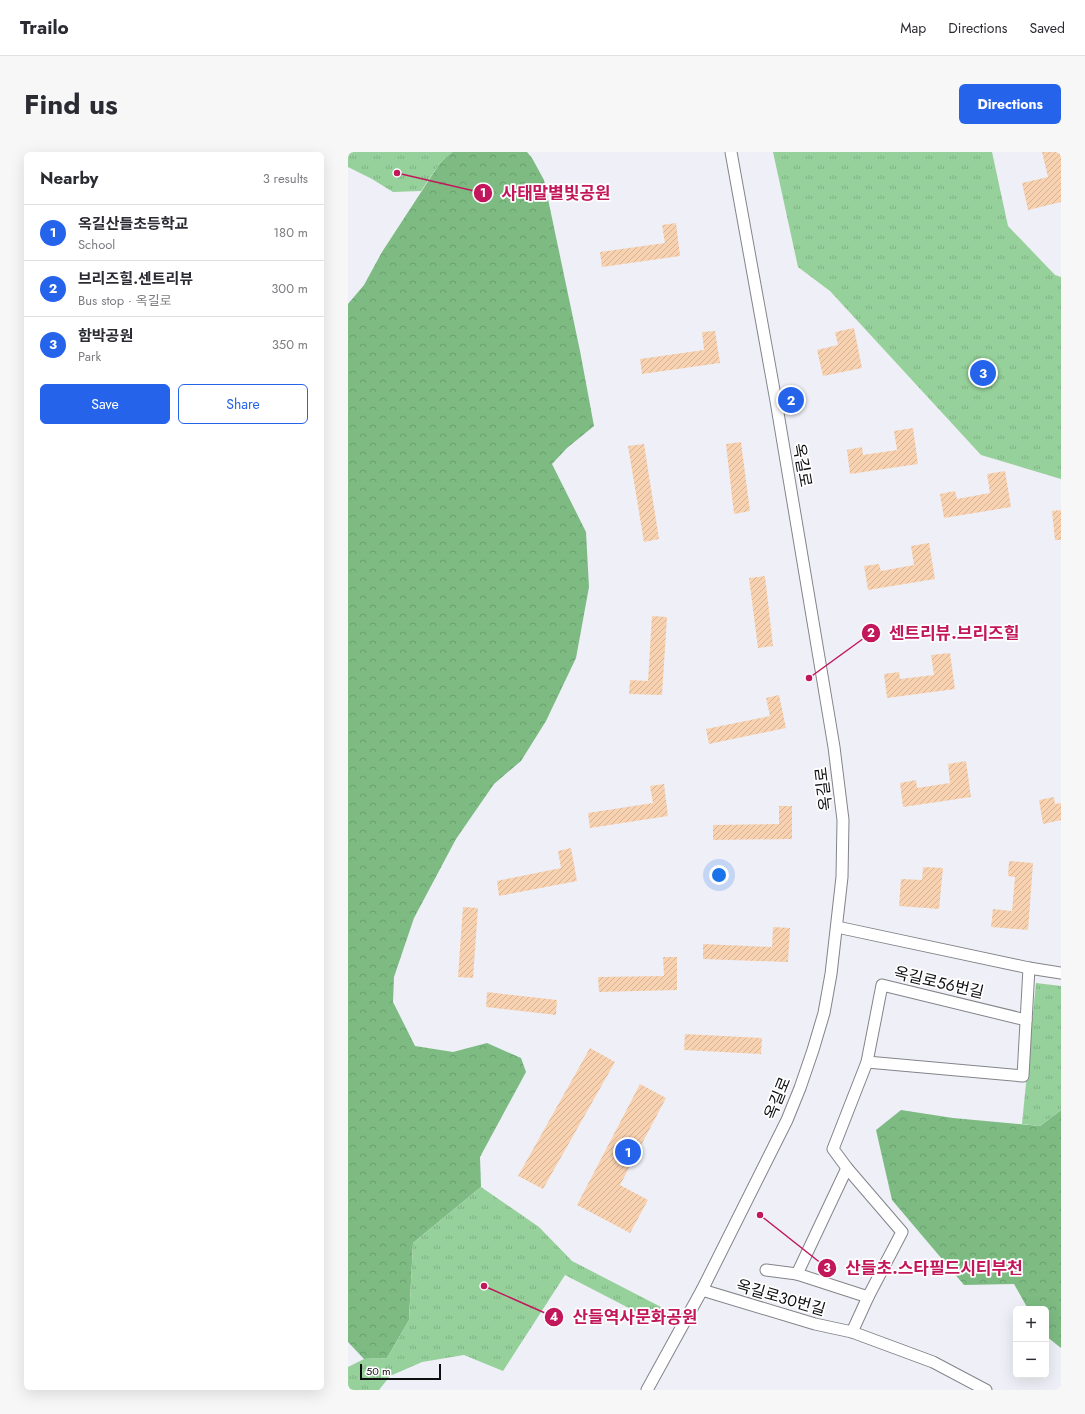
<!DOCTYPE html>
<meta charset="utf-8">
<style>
body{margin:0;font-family:Jost,"Noto Sans KR",sans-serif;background:#f7f7f7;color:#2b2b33}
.controls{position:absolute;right:12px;bottom:12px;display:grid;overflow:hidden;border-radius:6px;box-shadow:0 4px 16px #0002}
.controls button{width:36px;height:36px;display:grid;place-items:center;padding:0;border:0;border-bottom:1px solid #e1e1e2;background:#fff;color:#2b2b33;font:20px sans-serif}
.scale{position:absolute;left:12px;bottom:10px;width:81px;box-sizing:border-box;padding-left:4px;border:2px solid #0e0e11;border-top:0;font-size:11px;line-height:14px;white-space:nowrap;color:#0e0e11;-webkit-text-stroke:3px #fff;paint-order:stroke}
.you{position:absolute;left:371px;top:723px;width:14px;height:14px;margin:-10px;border:3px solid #fff;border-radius:50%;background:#1a73e8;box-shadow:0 0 0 6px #1a73e833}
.badge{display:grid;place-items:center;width:26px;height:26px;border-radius:50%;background:#2563eb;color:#fff;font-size:13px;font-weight:700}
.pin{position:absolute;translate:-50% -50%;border:2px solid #fff;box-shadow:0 1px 4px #0006}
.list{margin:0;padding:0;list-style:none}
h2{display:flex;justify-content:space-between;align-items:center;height:52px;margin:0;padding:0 16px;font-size:17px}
h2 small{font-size:13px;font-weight:400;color:#7c7c81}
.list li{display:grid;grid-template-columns:26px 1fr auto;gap:12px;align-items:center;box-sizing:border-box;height:56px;padding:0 16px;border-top:1px solid #e1e1e2}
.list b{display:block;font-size:15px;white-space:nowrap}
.list p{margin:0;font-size:13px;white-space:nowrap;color:#7c7c81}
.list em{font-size:13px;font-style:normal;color:#7c7c81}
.actions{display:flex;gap:8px;padding:12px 16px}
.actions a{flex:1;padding:9px 0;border:1px solid #2563eb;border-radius:6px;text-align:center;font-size:14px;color:#2563eb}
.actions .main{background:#2563eb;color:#fff}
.map{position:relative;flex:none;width:713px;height:1238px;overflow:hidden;border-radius:6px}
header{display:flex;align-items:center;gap:24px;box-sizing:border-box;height:56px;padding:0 20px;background:#fff;border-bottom:1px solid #e1e1e2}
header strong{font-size:19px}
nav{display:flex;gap:22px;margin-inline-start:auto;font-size:14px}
.intro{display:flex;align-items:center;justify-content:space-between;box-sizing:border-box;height:96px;padding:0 24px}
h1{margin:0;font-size:28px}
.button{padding:10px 18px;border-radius:6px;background:#2563eb;color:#fff;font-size:14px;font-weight:700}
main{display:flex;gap:24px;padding:0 24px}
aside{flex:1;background:#fff;border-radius:6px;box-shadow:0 4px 16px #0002}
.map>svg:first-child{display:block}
.forest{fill:url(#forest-crowns)}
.park{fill:url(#park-tufts)}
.building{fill:url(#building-hatch)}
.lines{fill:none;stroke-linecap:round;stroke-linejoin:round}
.minor-casing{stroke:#83848a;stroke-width:13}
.minor{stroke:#fff;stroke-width:11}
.labels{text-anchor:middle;stroke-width:3.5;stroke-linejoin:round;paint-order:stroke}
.street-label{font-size:16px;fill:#0e0e11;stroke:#fff}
.leader{fill:none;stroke:#c2185b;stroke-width:1.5}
.callout-dot{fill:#c2185b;stroke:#fff;stroke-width:1.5}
.mark-label{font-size:12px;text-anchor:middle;font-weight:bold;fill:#fff}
.callout-label{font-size:17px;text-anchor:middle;font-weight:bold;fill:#c2185b;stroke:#fff;stroke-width:3.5;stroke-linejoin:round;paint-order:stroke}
</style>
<header>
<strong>Trailo</strong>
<nav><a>Map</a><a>Directions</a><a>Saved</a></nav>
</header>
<div class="intro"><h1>Find us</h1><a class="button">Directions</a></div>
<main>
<aside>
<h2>Nearby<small>3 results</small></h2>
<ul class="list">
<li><span class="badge">1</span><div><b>옥길산들초등학교</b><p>School</p></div><em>180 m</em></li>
<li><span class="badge">2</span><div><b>브리즈힐.센트리뷰</b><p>Bus stop · 옥길로</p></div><em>300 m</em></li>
<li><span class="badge">3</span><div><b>함박공원</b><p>Park</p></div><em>350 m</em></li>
</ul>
<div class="actions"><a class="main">Save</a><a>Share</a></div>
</aside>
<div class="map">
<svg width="713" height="1238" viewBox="0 0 713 1238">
<defs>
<pattern id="forest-crowns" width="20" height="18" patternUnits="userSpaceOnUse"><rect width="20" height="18" fill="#7dbb83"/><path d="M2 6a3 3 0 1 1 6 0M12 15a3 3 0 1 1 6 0" fill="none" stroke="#6ba070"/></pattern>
<pattern id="park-tufts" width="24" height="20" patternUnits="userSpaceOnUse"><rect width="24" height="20" fill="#96d09a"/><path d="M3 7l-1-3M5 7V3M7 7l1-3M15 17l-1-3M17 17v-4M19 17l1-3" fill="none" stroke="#80b184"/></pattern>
<pattern id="building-hatch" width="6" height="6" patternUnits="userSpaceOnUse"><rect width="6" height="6" fill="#f8d2b0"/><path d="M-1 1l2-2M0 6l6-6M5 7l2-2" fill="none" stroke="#d3b396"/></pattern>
</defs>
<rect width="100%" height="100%" fill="#efeff7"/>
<g class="forest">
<path d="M104,0h75l5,6 12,22 36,171 14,75 -27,22 -15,16 34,68 3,55 -13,71 -30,63 -25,40 -27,23 -38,55 -42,79 -20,59 -1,25 22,44 38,6 34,-9 34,15 5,14 -46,85 1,30 -68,56 -4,77 -22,38 -23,1 -16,-17v-1038l16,-19 18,-33 58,-89z"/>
<path d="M553,958l52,8 87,8 21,-16v238l-15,-12v-27h-18l-14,-25 -50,1 -72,-85 -16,-70z"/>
</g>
<g class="park">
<path d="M0,0h104l-12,11 -19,28 -28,1 -21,-13 -24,-12z"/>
<path d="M425,0h219l16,74 47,49 6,2v202l-80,-24 -151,-164 -32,-24z"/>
<path d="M688,831l25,3v124l-21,16 -18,-2z"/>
<path d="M133,1035l58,40 33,34 89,46 -7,14 -89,-46 -62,96 -39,-16 -42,7 -32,14 -11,14h-31v-23l16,-8 23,-1 22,-38 4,-77z"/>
</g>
<g class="building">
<path d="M694,0h19v50l-33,8 -6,-27 26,-6z"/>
<path d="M328,71l4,33 -78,11 -2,-15 65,-9 -3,-18z"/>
<path d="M506,176l8,40 -39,8 -6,-26 21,-5 -3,-13z"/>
<path d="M367,179l5,32 -78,11 -2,-15 64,-9 -2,-18z"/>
<path d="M565,276l5,36 -68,10 -3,-24 15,-3 1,8 34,-5 -3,-19z"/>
<path d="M393,290l9,69 -16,3 -8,-70z"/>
<path d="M296,292l15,95 -15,3 -16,-96z"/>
<path d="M657,319l6,36 -67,11 -4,-24 15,-3 2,8 33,-6 -3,-19z"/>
<path d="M713,358v30h-6l-3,-29z"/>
<path d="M581,391l6,36 -67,11 -4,-24 15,-2 2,7 33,-6 -3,-19z"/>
<path d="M417,424l8,70 -15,2 -9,-70z"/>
<path d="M304,464l15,1 -5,78 -33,-1 1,-14 18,1z"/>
<path d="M602,501l5,36 -68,9 -3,-24 15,-2 1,7 34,-4 -3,-20z"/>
<path d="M431,543l7,33 -77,16 -3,-15 64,-13 -4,-18z"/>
<path d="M618,609l5,36 -68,10 -3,-24 16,-3 1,8 33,-5 -2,-19z"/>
<path d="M316,632l4,32 -78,12 -2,-15 65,-10 -3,-17z"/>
<path d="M706,645l1,7 6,-1v17l-18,4 -4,-24z"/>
<path d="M431,654h13v33l-79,1v-15l66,-1z"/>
<path d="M223,696l6,33 -78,15 -2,-15 64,-13 -3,-17z"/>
<path d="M661,709l24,2 -5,67 -37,-3 2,-18 19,2 3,-34 -7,-1z"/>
<path d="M575,715l20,1 -4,41 -40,-3 2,-27 21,1z"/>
<path d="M115,755l15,1 -5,70 -15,-1z"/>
<path d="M425,775l17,1 -2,34 -85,-3v-15l69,3z"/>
<path d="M315,805h14v33l-78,2 -1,-15 66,-1z"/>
<path d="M139,840l70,8 -1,15 -70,-8z"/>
<path d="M337,882l77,4 -1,16 -77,-4z"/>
<path d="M242,896l25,14 -72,127 -25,-13z"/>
<path d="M292,932l26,14 -46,87 28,15 -18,33 -53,-28z"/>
</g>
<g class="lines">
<g class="minor-casing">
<g id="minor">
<path d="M489,775l192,41 32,5"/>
<path d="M519,910l156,14 6,-108"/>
<path d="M418,1118l31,4 71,23"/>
<path d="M449,1122l50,-106"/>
<path d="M354,1138l113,34 37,8 81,30 53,28"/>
<path d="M504,1180l16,-35 34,-65 -55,-64 -14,-19 34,-87 15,-77 144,35"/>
<path d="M299,1238l55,-100 85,-170 13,-32 13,-38 11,-37 7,-39 11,-97 1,-57 -9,-73 -58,-346 -45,-249"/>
</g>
</g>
<use href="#minor" class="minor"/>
</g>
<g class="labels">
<g class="street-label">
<text transform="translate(455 313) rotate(80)" y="6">옥길로</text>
<text transform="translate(475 637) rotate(-97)" y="6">옥길로</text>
<text transform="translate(591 830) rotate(13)" y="6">옥길로56번길</text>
<text transform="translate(429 946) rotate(-68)" y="6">옥길로</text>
<text transform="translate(433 1145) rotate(16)" y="6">옥길로30번길</text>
</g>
</g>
<path class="leader" d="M49 21L135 41M461 526L523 481M412 1063L479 1116M136 1134L206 1165"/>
<g class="callout-dot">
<circle cx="49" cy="21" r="4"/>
<circle cx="461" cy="526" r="4"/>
<circle cx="412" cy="1063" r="4"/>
<circle cx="136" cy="1134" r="4"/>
<circle cx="135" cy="41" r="10"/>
<circle cx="523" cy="481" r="10"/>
<circle cx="479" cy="1116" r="10"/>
<circle cx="206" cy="1165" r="10"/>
</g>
<g class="mark-label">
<text x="135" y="45">1</text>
<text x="523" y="485">2</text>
<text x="479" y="1120">3</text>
<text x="206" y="1169">4</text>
</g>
<g class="callout-label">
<text x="208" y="47">사태말별빛공원</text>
<text x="606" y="487">센트리뷰.브리즈힐</text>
<text x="586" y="1122">산들초.스타필드시티부천</text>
<text x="287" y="1171">산들역사문화공원</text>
</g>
</svg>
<div class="controls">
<button>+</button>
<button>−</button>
</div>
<div class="scale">50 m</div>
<div class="you"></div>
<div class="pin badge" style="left:280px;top:1000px">1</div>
<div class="pin badge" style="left:443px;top:248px">2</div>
<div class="pin badge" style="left:635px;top:221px">3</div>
</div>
</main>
